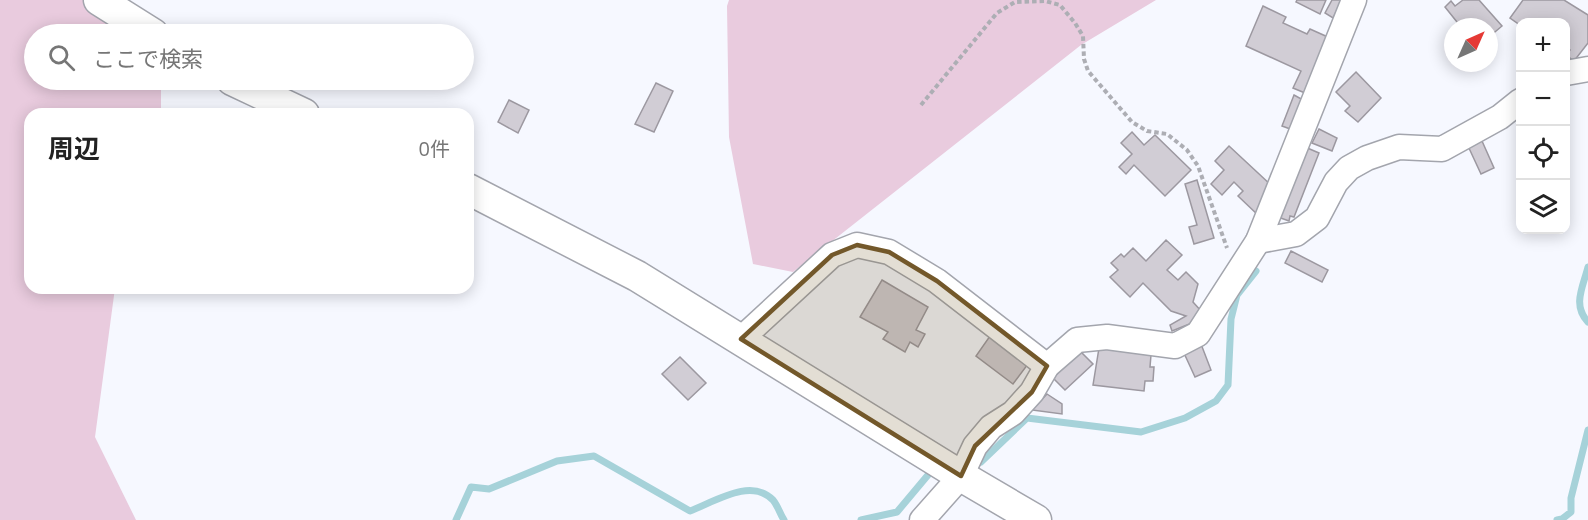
<!DOCTYPE html>
<html lang="ja">
<meta charset="utf-8">
<style>
body{margin:0;font-family:"Open Sans","Noto Sans JP",sans-serif;background:#f6f6f6;color:#222}
.controls{position:absolute;right:18px;top:18px;display:grid;overflow:hidden;border-radius:12px;box-shadow:0 3px 15px #0003}
.controls button{width:54px;height:54px;display:grid;place-items:center;padding:0;border:0;border-bottom:2px solid #e0e0e0;background:#fff;color:#222;font:30px sans-serif}
.compass{position:absolute;left:1444px;top:18px;width:54px;height:54px;border-radius:50%;background:#fff;box-shadow:0 3px 15px #0003;rotate:45deg}
.list{margin:0;padding:0;list-style:none}
h2{display:flex;justify-content:space-between;align-items:center;height:78px;margin:0;padding:0 24px;font-size:26px}
h2 small{font-size:20px;font-weight:400;color:#767676}
.icon{flex:none;width:33px;height:33px;fill:none;stroke:currentColor;stroke-width:2;stroke-linecap:round;stroke-linejoin:round}
.map{position:relative;flex:none;width:1588px;height:520px;overflow:hidden}
.search{position:absolute;background:#fff;box-shadow:0 3px 15px #0003;left:24px;top:24px;width:450px;height:66px;display:flex;align-items:center;gap:15px;box-sizing:border-box;padding:0 21px;border-radius:33px;color:#767676;font-size:22px}
.panel{position:absolute;background:#fff;box-shadow:0 3px 15px #0003;left:24px;top:108px;width:450px;height:186px;border-radius:18px}
.map>svg:first-child{display:block}
.green{fill:#e9cbde}
.lines{fill:none;stroke-linecap:round;stroke-linejoin:round}
.stream{stroke:#a6d2d9;stroke-width:7}
.building{fill:#d1cdd5;stroke:#9c98a0;stroke-width:1.5}
.minor-casing{stroke:#a3a5ad;stroke-width:27}
.tertiary-casing{stroke:#a3a5ad;stroke-width:33}
.path{stroke:#adaeb4;stroke-width:4;stroke-dasharray:4.5 3;stroke-linecap:butt}
.minor{stroke:#fff;stroke-width:24}
.tertiary{stroke:#fff;stroke-width:30}
.marked{fill:#73582a;fill-opacity:0.2;stroke:#73582a;stroke-width:4.5;stroke-linejoin:round}
</style>
<div class="map">
<svg width="1588" height="520" viewBox="0 0 1588 520">
<rect width="100%" height="100%" fill="#f6f8ff"/>
<g class="green">
<path d="M0,0h123l24,34h-113v46h127v34h-131v174h85l-20,149 41,83h-136z"/>
<path d="M729,0h427l-75,45 -288,227 -40,-8 -24,-127 -2,-131z"/>
</g>
<g class="lines">
<g class="stream">
<path d="M1588,267c-5,20 -16,38 0,55"/>
<path d="M981,462l46,-44 114,14 44,-14 31,-17 12,-16 3,-66 6,-24 19,-24"/>
<path d="M456,520l15,-33 18,2 68,-28 37,-5 96,55c24,-9 61,-34 83,-11 5,6 7,14 11,20"/>
<path d="M861,520l36,-8 31,-37"/>
<path d="M1557,520l5,-1 9,-7v-14l17,-68"/>
</g>
</g>
<g class="building">
<path d="M1297,0h29l-6,14 -24,-12z"/>
<path d="M1332,0h10l-9,18 -8,-5z"/>
<path d="M1463,0h16l23,26 -13,11v-10h-28l-16,-20 6,-6 4,5z"/>
<path d="M1523,0h41l24,15v28l-14,18 -8,-6 4,-5 -4,-2v-26h-46v3l-10,-7z"/>
<path d="M1263,6l23,11 -3,6 24,11 3,-5 20,9 -25,55 -12,-5 8,-17 -55,-25z"/>
<path d="M1356,72l25,26 -23,24 -13,-11 5,-5 -14,-14z"/>
<path d="M656,83l17,8 -19,41 -19,-8z"/>
<path d="M1294,95l11,6 -12,29 -11,-4z"/>
<path d="M509,100l20,10 -11,23 -20,-11z"/>
<path d="M1319,129l18,9 -5,13 -20,-8z"/>
<path d="M1132,132l12,13 11,-10 36,35 -26,26 -31,-31 -8,9 -7,-7 13,-13 -11,-11z"/>
<path d="M1482,141l12,27 -13,6 -13,-28z"/>
<path d="M1229,146l43,40 -13,30 -21,-20 5,-5 -9,-9 -12,13 -11,-11 13,-14 -9,-9z"/>
<path d="M1305,147l14,6 -25,64 -4,-1 -1,5 -11,-4z"/>
<path d="M1197,180l17,58 -20,6 -5,-17 8,-2 -12,-41z"/>
<path d="M1166,240l16,15 -15,15 11,10 8,-8 12,12 -5,18 9,10 -10,11 -20,8 -2,-6 16,-9 -15,-5 -28,-28 -13,14 -20,-20 8,-7 -7,-7 10,-9 3,3 9,-9 13,13z"/>
<path d="M1291,251l37,19 -6,12 -37,-19z"/>
<path d="M882,280l46,27 -12,23 9,4 -7,13 -8,-5 -5,10 -22,-13 5,-7 -28,-15z"/>
<path d="M990,336l38,28 -15,20 -37,-28z"/>
<path d="M1201,344l10,26 -16,7 -12,-26z"/>
<path d="M1099,348l52,7 -1,12h4l-1,14h-8l-1,10 -51,-6z"/>
<path d="M1080,351l13,13 -28,26 -12,-12z"/>
<path d="M680,357l26,26 -18,17 -26,-26z"/>
<path d="M1047,394l15,10v10l-30,-4z"/>
</g>
<g class="lines">
<g class="minor-casing">
<g id="minor">
<path d="M1566,73l22,-4"/>
<path d="M1258,241l38,-7 21,-16 19,-36 13,-14 18,-10 32,-11 43,2 58,-32 20,-16"/>
<path d="M741,339l91,-84 25,-10 32,7 48,29 110,85"/>
<path d="M922,520l39,-44 14,-30 16,-19 22,-14 19,-21 15,-26 30,-26 30,-3 68,9 23,-12 60,-93 96,-241"/>
</g>
</g>
<g class="tertiary-casing">
<g id="tertiary">
<path d="M99,0l54,34"/>
<path d="M232,80l72,34"/>
<path d="M468,189l169,87 324,200 75,44"/>
</g>
</g>
<path class="path" d="M921,105l76,-92 18,-11 30,-1 15,4 15,18 8,13 1,23 4,12 44,51 15,9 20,3 20,16 11,16 29,82"/>
<use href="#minor" class="minor"/>
<use href="#tertiary" class="tertiary"/>
</g>
<path class="marked" d="M857,245l32,7 48,29 110,85 -15,26 -57,54 -14,30 -220,-137 91,-84z"/>
</svg>
<div class="controls">
<button>+</button>
<button>−</button>
<button><svg class="icon" aria-label="locate" viewBox="0 0 24 24"><circle cx="12" cy="12" r="6"/><path d="M12 2v4M12 18v4M2 12h4M18 12h4"/></svg></button>
<button><svg class="icon" aria-label="layers" viewBox="0 0 24 24"><path d="M12 4l9 5-9 5-9-5zM3 14l9 5 9-5"/></svg></button>
</div>
<svg class="compass" viewBox="-18 -18 36 36"><path d="M0-13l5 13h-10z" fill="#e53935"/><path d="M0 13l5-13h-10z" fill="#767676"/></svg>
<div class="search"><svg class="icon" aria-label="search" viewBox="0 0 24 24"><circle cx="10" cy="10" r="6"/><path d="M15 15l6 6"/></svg>ここで検索</div>
<section class="panel">
<h2>周辺<small>0件</small></h2>
<ul class="list">
</ul>
</section>
</div>
